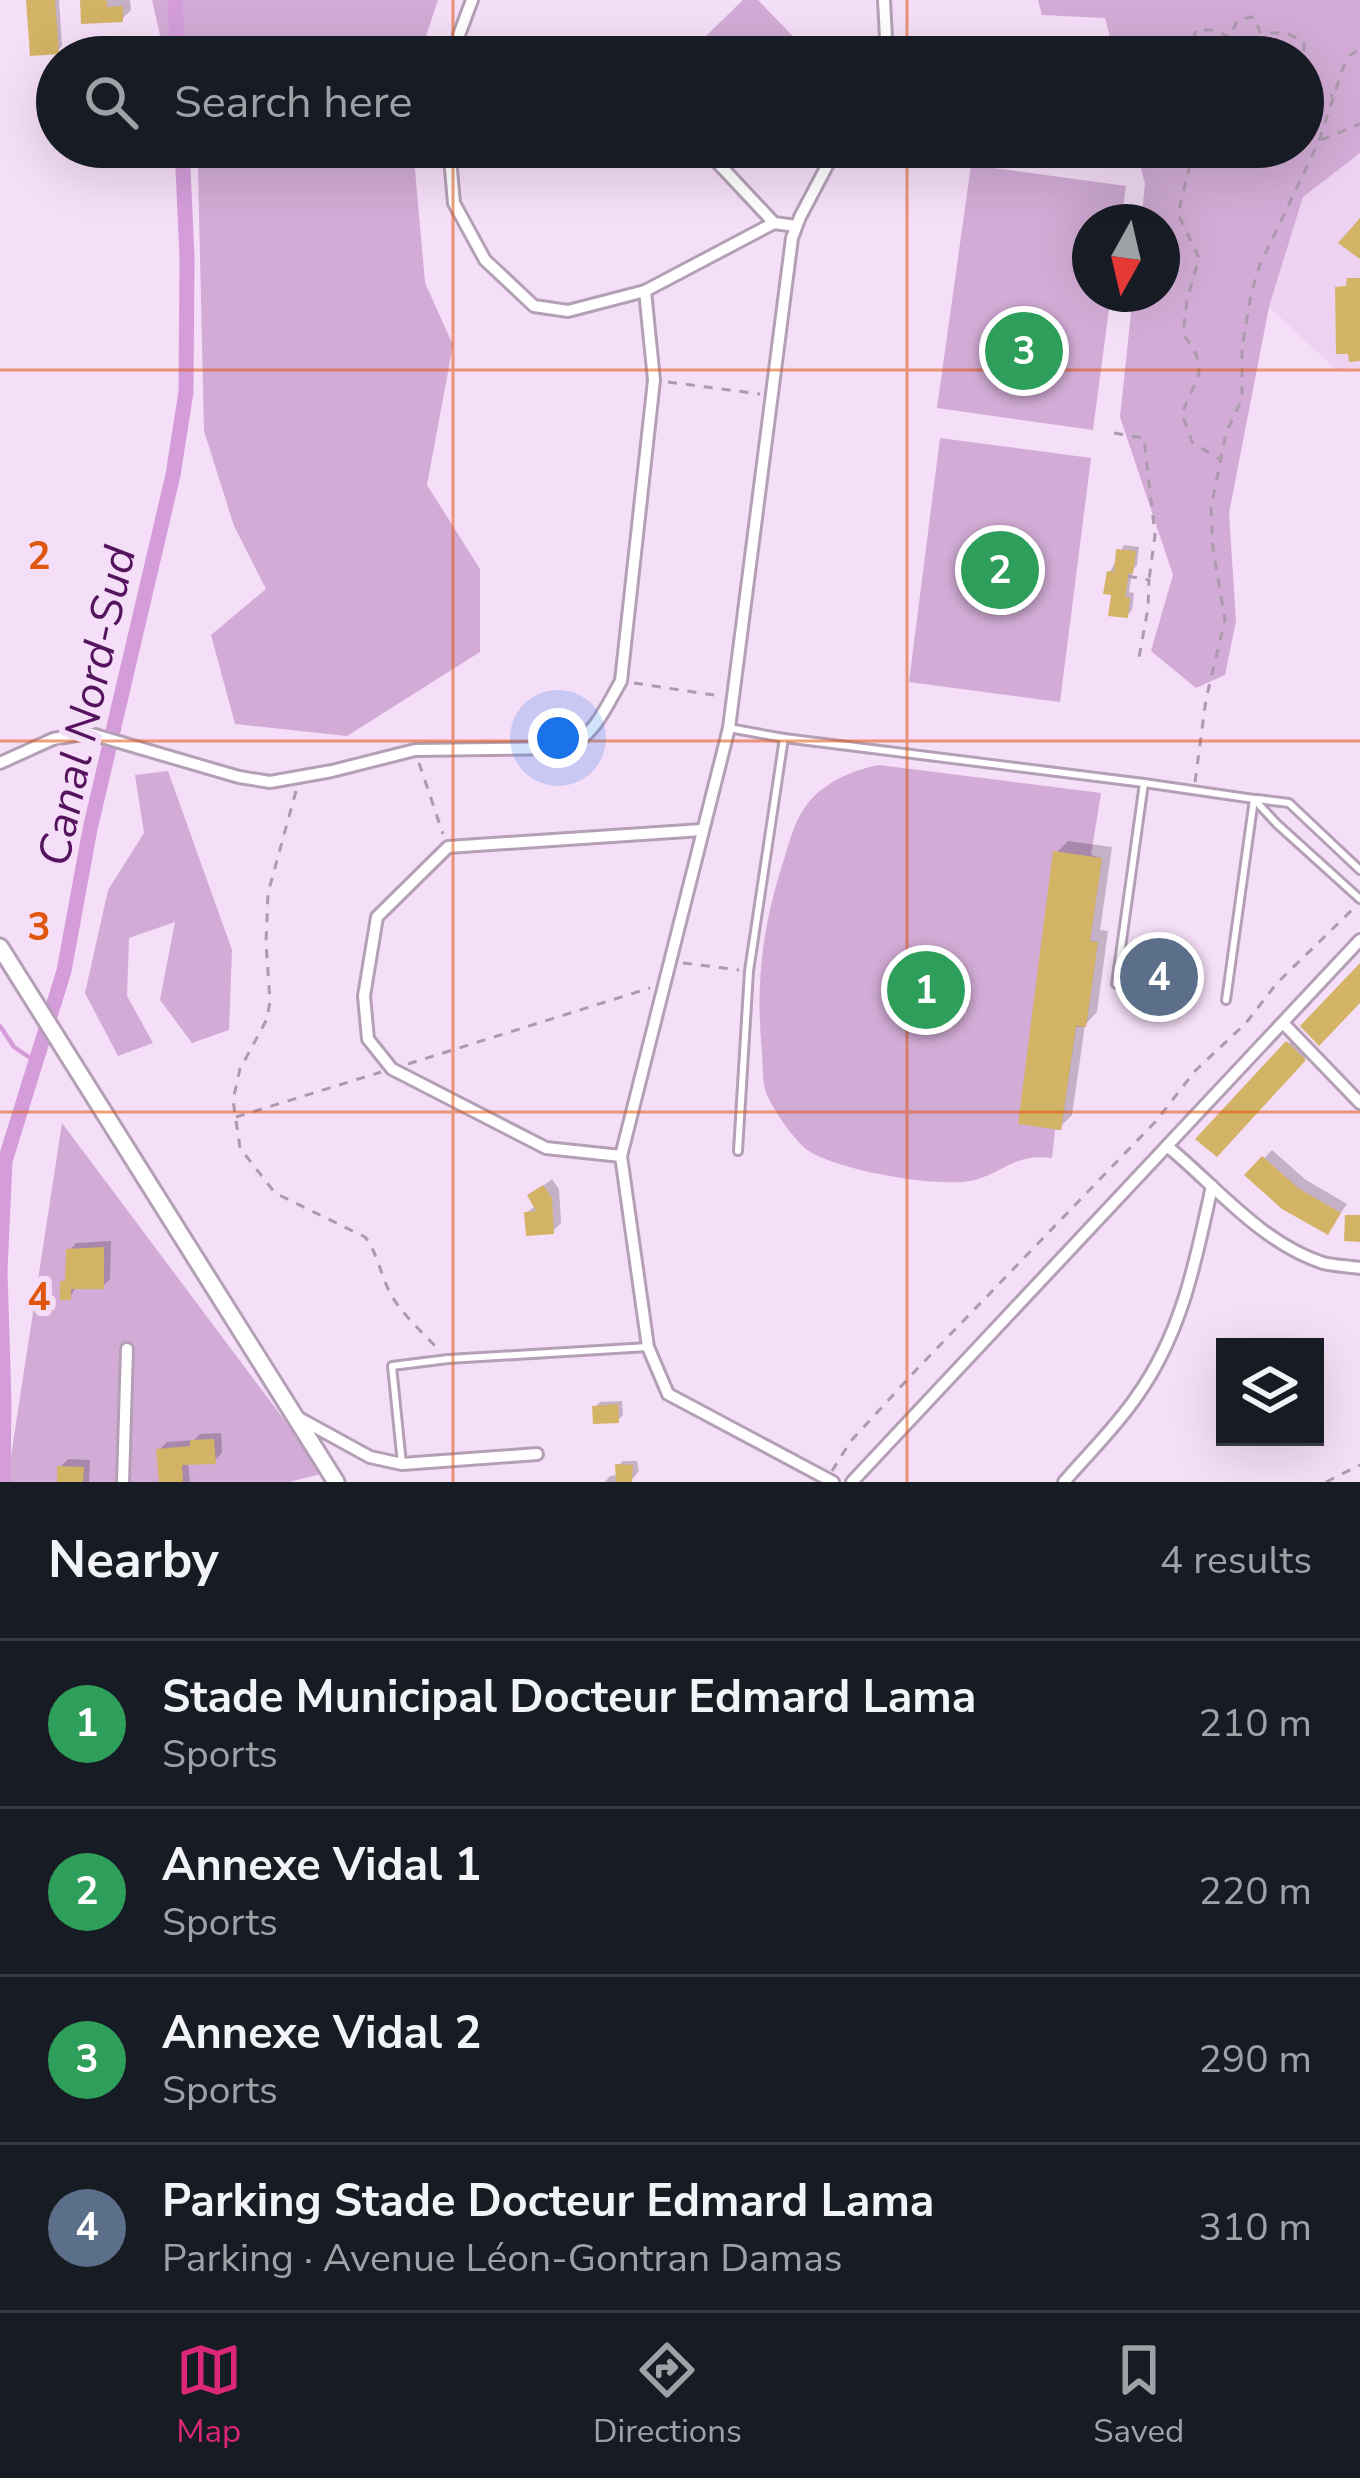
<!DOCTYPE html>
<meta charset="utf-8">
<style>
body{margin:0;font-family:"Nunito Sans",sans-serif;background:#20242c;color:#f1f3f6}
.controls{position:absolute;right:36px;bottom:36px;display:grid;overflow:hidden;border-radius:0px;box-shadow:0 12px 48px #0002}
.controls button{width:108px;height:108px;display:grid;place-items:center;padding:0;border:0;border-bottom:3px solid #363941;background:#171b24;color:#f1f3f6;font:60px sans-serif}
.compass{position:absolute;left:1072px;top:204px;width:108px;height:108px;border-radius:50%;background:#171b24;box-shadow:0 12px 48px #0002;rotate:188deg}
.you{position:absolute;left:558px;top:738px;width:42px;height:42px;margin:-30px;border:9px solid #fff;border-radius:50%;background:#1a73e8;box-shadow:0 0 0 18px #1a73e833}
.badge{display:grid;place-items:center;width:78px;height:78px;border-radius:50%;background:#db2777;color:#fff;font-size:39px;font-weight:700}
.pin{position:absolute;translate:-50% -50%;border:6px solid #fff;box-shadow:0 3px 12px #0006}
.list{margin:0;padding:0;list-style:none}
h2{display:flex;justify-content:space-between;align-items:center;height:156px;margin:0;padding:0 48px;font-size:51px}
h2 small{font-size:39px;font-weight:400;color:#9ea1a6}
.list li{display:grid;grid-template-columns:78px 1fr auto;gap:36px;align-items:center;box-sizing:border-box;height:168px;padding:0 48px;border-top:3px solid #363941}
.list b{display:block;font-size:45px;white-space:nowrap}
.list p{margin:0;font-size:39px;white-space:nowrap;color:#9ea1a6}
.list em{font-size:39px;font-style:normal;color:#9ea1a6}
.icon{flex:none;width:66px;height:66px;fill:none;stroke:currentColor;stroke-width:2;stroke-linecap:round;stroke-linejoin:round}
.map{position:relative;flex:none;width:1360px;height:1482px;overflow:hidden}
.search{position:absolute;background:#171b24;box-shadow:0 12px 48px #0002;left:36px;right:36px;top:36px;height:132px;display:flex;align-items:center;gap:30px;box-sizing:border-box;padding:0 42px;border-radius:66px;color:#9ea1a6;font-size:45px}
.sheet{height:828px;background:#171b24}
nav{display:flex;justify-content:space-around;align-items:center;box-sizing:border-box;height:168px;border-top:3px solid #363941;background:#171b24;font-size:33px;color:#9ea1a6}
nav a{display:grid;justify-items:center;gap:6px}
nav .on{color:#db2777}
.map>svg:first-child{display:block}
.built{fill:#eed2f1}
.green{fill:#d2acd6}
.shadow{fill:#0003}
.lines{fill:none;stroke-linecap:round;stroke-linejoin:round}
.stream{stroke:#d49dda;stroke-width:4.5}
.canal{stroke:#d49dda;stroke-width:15}
.building{fill:#d3b365}
.lane-casing{stroke:#b49fb7;stroke-width:12}
.street-casing{stroke:#b49fb7;stroke-width:16}
.secondary-casing{stroke:#b49fb7;stroke-width:21}
.path{stroke:#ac9aad;stroke-width:3;stroke-dasharray:9 9;stroke-linecap:butt}
.lane{stroke:#fff;stroke-width:6}
.street{stroke:#fff;stroke-width:10}
.secondary{stroke:#fff;stroke-width:15}
.grid{fill:none;stroke:#df560e;stroke-width:3;stroke-opacity:0.55}
.labels{text-anchor:middle;stroke-width:12;stroke-linejoin:round;paint-order:stroke}
.water-label{font-size:45px;font-style:italic;fill:#54135d;stroke:#f5def7}
.grid-label{font-size:39px;text-anchor:middle;font-weight:bold;fill:#df560e;stroke:#f5def7;stroke-width:12;stroke-linejoin:round;paint-order:stroke}
</style>
<div class="map">
<svg width="1360" height="1482" viewBox="0 0 1360 1482">
<rect width="100%" height="100%" fill="#f5def7"/>
<path class="built" d="M1360,153v215l-23,2 -68,-63 34,-110z"/>
<g class="green">
<path d="M152,0h286l-19,57h-254z"/>
<path d="M743,0h15l55,57h-89l-19,-20z"/>
<path d="M1038,0h322v153l-57,44 -34,110 -40,206 7,108 -11,54 -29,13 -45,-37 22,-76 -53,-158 13,-123h29v-72h-21l4,-38 -9,-37h167v-90h-188l-10,-39 -63,-3z"/>
<path d="M192,147h221l12,136 28,62 -26,140 53,84v83l-133,84 -112,-12 -24,-89 55,-46 -32,-63 -30,-95 -6,-262z"/>
<path d="M971,165l155,21 -5,36h-31v72h21l-18,136 -156,-22z"/>
<path d="M940,438l151,20 -31,244 -151,-20z"/>
<path d="M879,765l222,28 -10,62 11,3 -12,82 8,2 -12,85h-10l-15,103h-6l-3,28c-36,-5 -46,13 -77,22 -34,9 -141,-10 -169,-31 -13,-11 -37,-44 -41,-60 -3,-12 -2,-25 -3,-37 -7,-74 1,-129 24,-199 5,-17 10,-35 22,-50 17,-21 45,-33 71,-38z"/>
<path d="M168,771l64,179 -3,80 -37,13 -32,-43 15,-78 -46,16 -2,58 26,47 -35,13 -33,-63 23,-103 36,-57 -9,-58z"/>
<path d="M62,1123l262,350 -34,9h-283z"/>
</g>
<g class="shadow">
<path d="M31,0h28l3,46 -5,5z"/>
<path d="M83,0h47l1,10 -9,9z"/>
<path d="M736,40l17,1v8l-5,5h-17v-9z"/>
<path d="M1124,545l15,2 -2,18 -5,6 -3,21 5,1 -2,17 -5,5 -13,-23 -4,-20z"/>
<path d="M1068,841l44,6 -12,83 8,1 -11,81 -12,13 -13,90 -12,12 -4,-274z"/>
<path d="M1300,1031l15,16 -87,95 -28,-3z"/>
<path d="M1272,1150l34,30 41,24 -20,28 -79,-57z"/>
<path d="M552,1179l7,10 2,34 -8,8 -26,-18 9,-8 -6,-9z"/>
<path d="M111,1241l-1,38 -7,7h-26l-7,11 -7,-15 5,-5 1,-26 7,-8z"/>
<path d="M622,1401l1,14 -5,5 -23,-13 5,-5z"/>
<path d="M221,1433l1,20 -8,8 -26,1 2,20h-32l4,-4 -3,-28 8,-8 27,-2 6,-6z"/>
<path d="M68,1459l22,1 -1,22h-29v-15z"/>
<path d="M623,1461h14l2,10 -9,11h-25l5,-6 9,-1 -1,-9z"/>
</g>
<g class="lines">
<path class="stream" d="M0,1026l14,21 21,14"/>
<g class="canal">
<path d="M175,0l3,57"/>
<path d="M0,1271l5,-110 59,-190 26,-142 83,-354 13,-83 1,-135 -5,-110"/>
<path d="M0,1271l4,131 -1,80"/>
</g>
</g>
<g class="building">
<path d="M26,0h29l4,54 -29,2z"/>
<path d="M80,0h27v7l16,-1v16l-42,2z"/>
<path d="M1360,218v41l-22,-16z"/>
<path d="M1347,278h13v83l-11,1 -1,-8h-12l-1,-67 11,-1z"/>
<path d="M1116,549l20,2 -3,23 -4,-1 -4,24 5,1 -2,20 -20,-2 3,-21 -8,-1 4,-23 7,1z"/>
<path d="M1053,851l49,7 -12,83 8,1 -12,85 -10,-1 -15,104 -43,-6z"/>
<path d="M1360,963v40l-41,43 -19,-20z"/>
<path d="M1286,1041l20,19 -89,97 -22,-18z"/>
<path d="M1262,1156l36,32 43,25 -13,22 -46,-26 -38,-34z"/>
<path d="M543,1185l9,13 2,36 -28,2 -2,-24 12,-1 -9,-16z"/>
<path d="M1345,1215h15v27l-16,-1z"/>
<path d="M104,1247v42h-33v11h-11v-19h5l1,-32z"/>
<path d="M618,1404l1,19 -26,1 -1,-18z"/>
<path d="M214,1439l2,25 -34,1 1,17h-24l-3,-33 34,-3v-6z"/>
<path d="M615,1464l18,1 -1,17h-16z"/>
<path d="M57,1466l27,1 -1,15h-26z"/>
</g>
<g class="lines">
<g class="lane-casing">
<g id="lane">
<path d="M729,728l55,10 360,45"/>
<path d="M1254,799l23,25 83,75"/>
<path d="M1257,799l32,4 71,67"/>
<path d="M1116,984l28,-201 110,16 -28,201"/>
<path d="M738,1151l11,-180 35,-233"/>
<path d="M402,1464l-10,-98 56,-7 200,-12"/>
</g>
</g>
<g class="street-casing">
<g id="street">
<path d="M884,0l3,57"/>
<path d="M456,57l3,-22 13,-35"/>
<path d="M449,147l5,56 31,57 49,46 34,5 77,-20 129,-68"/>
<path d="M703,147l71,76 22,3"/>
<path d="M0,763l53,-24 35,-6 151,44 31,5 62,-11 83,-21 152,-2c28,-13 39,-41 54,-67l33,-301 -9,-89"/>
<path d="M1284,1024l76,79"/>
<path d="M1167,1146c50,41 93,96 156,117 12,3 25,3 37,5"/>
<path d="M621,1156l-75,-8 -154,-79 -24,-30 -4,-43 13,-79 71,-70 254,-17"/>
<path d="M297,1417l73,40 32,7 135,-10"/>
<path d="M123,1482l4,-133"/>
<path d="M833,1482l-165,-88 -20,-47 -27,-191 108,-428 63,-490 8,-21 37,-70"/>
<path d="M852,1482l508,-542"/>
<path d="M1064,1482c24,-28 52,-55 73,-86 45,-63 59,-136 75,-210"/>
</g>
</g>
<g class="secondary-casing">
<path id="secondary" d="M0,947l336,535"/>
</g>
<g class="path">
<path d="M687,57l15,-15"/>
<path d="M1188,57l8,-27h18l16,7 8,-18 16,-2 6,15 29,2 15,8v45l29,9"/>
<path d="M1321,140l39,-16"/>
<path d="M1194,147l-16,67 21,44 -12,42 -4,34c29,38 13,41 -1,80l10,28 27,17"/>
<path d="M668,382l92,12"/>
<path d="M1114,433l30,5 11,97 -6,45"/>
<path d="M1128,576l21,4 -1,28 -10,55"/>
<path d="M634,683l86,13"/>
<path d="M419,763l24,71"/>
<path d="M1195,782l11,-83 19,-79 -12,-71 -2,-41 15,-75 16,-34v-51l9,-53 8,-28 60,-126 24,-73 7,-13 10,-6"/>
<path d="M296,791l-28,102 -2,50 4,58 -3,18 -27,50 -7,31 7,48 35,45 90,44c14,18 16,42 28,61 12,19 30,35 45,51"/>
<path d="M683,963l56,7"/>
<path d="M408,1064l242,-76"/>
<path d="M236,1117l145,-45"/>
<path d="M832,1471l18,-29 66,-72 240,-249 39,-50 51,-48 31,-40 78,-76"/>
<path d="M1326,1482l34,-17"/>
</g>
<use href="#lane" class="lane"/>
<use href="#street" class="street"/>
<use href="#secondary" class="secondary"/>
</g>
<path class="grid" d="M453,0v57M907,0v57M453,147v1335M907,147v1335M0,370h1360M0,741h1360M0,1112h1360"/>
<g class="labels">
<g class="water-label">
<text transform="translate(86 706) rotate(-78)" y="16">Canal Nord-Sud</text>
</g>
</g>
<g class="grid-label">
<text x="39" y="569">2</text>
<text x="39" y="940">3</text>
<text x="39" y="1310">4</text>
</g>
</svg>
<div class="controls">
<button><svg class="icon" aria-label="layers" viewBox="0 0 24 24"><path d="M12 4l9 5-9 5-9-5zM3 14l9 5 9-5"/></svg></button>
</div>
<svg class="compass" viewBox="-18 -18 36 36"><path d="M0-13l5 13h-10z" fill="#e53935"/><path d="M0 13l5-13h-10z" fill="#9ea1a6"/></svg>
<div class="you"></div>
<div class="pin badge" style="left:926px;top:990px;background:#2e9e5b">1</div>
<div class="pin badge" style="left:1000px;top:570px;background:#2e9e5b">2</div>
<div class="pin badge" style="left:1024px;top:351px;background:#2e9e5b">3</div>
<div class="pin badge" style="left:1159px;top:977px;background:#5c6f8a">4</div>
<div class="search"><svg class="icon" aria-label="search" viewBox="0 0 24 24"><circle cx="10" cy="10" r="6"/><path d="M15 15l6 6"/></svg>Search here</div>
</div>
<section class="sheet">
<h2>Nearby<small>4 results</small></h2>
<ul class="list">
<li><span class="badge" style="background:#2e9e5b">1</span><div><b>Stade Municipal Docteur Edmard Lama</b><p>Sports</p></div><em>210 m</em></li>
<li><span class="badge" style="background:#2e9e5b">2</span><div><b>Annexe Vidal 1</b><p>Sports</p></div><em>220 m</em></li>
<li><span class="badge" style="background:#2e9e5b">3</span><div><b>Annexe Vidal 2</b><p>Sports</p></div><em>290 m</em></li>
<li><span class="badge" style="background:#5c6f8a">4</span><div><b>Parking Stade Docteur Edmard Lama</b><p>Parking · Avenue Léon-Gontran Damas</p></div><em>310 m</em></li>
</ul>
</section>
<nav>
<a class="on"><svg class="icon" aria-label="map" viewBox="0 0 24 24"><path d="M3 6l6-2 6 2 6-2v14l-6 2-6-2-6 2zM9 4v14M15 6v14"/></svg>Map</a>
<a><svg class="icon" aria-label="directions" viewBox="0 0 24 24"><path d="M12 3l9 9-9 9-9-9zM9 14v-3h6M13 9l2 2-2 2"/></svg>Directions</a>
<a><svg class="icon" aria-label="saved" viewBox="0 0 24 24"><path d="M7 4h10v16l-5-4-5 4z"/></svg>Saved</a>
</nav>
